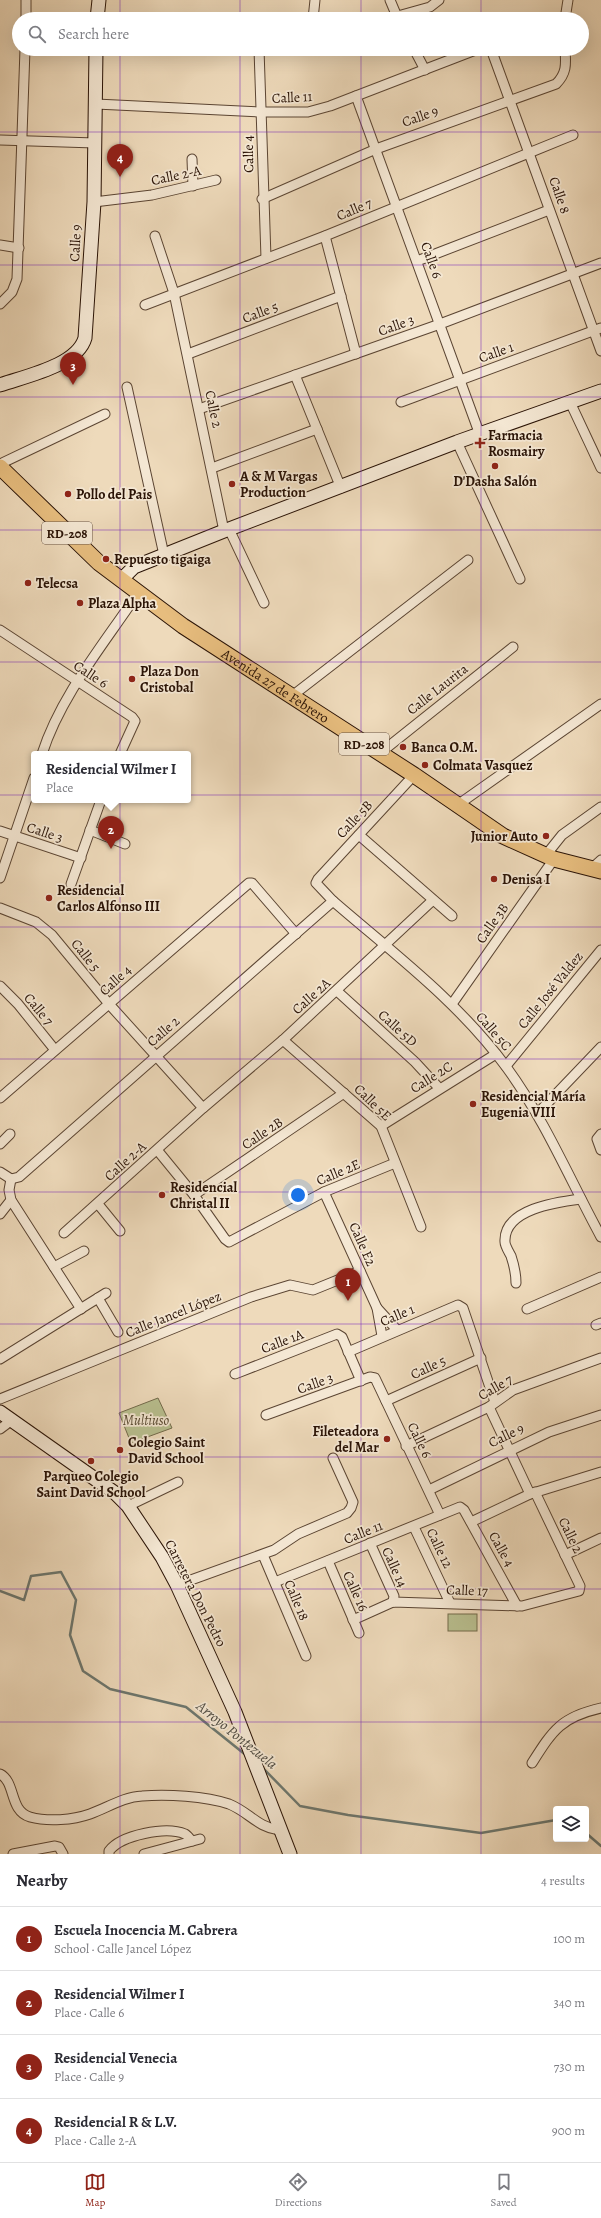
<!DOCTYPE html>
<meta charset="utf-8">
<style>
body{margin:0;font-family:Alegreya,serif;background:#f7f7f7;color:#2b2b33}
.controls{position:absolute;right:12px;bottom:12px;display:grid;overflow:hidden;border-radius:4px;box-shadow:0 4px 16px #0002}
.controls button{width:36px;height:36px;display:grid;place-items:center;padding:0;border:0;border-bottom:1px solid #e1e1e2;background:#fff;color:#2b2b33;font:20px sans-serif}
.you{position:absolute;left:298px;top:1195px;width:14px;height:14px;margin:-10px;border:3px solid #fff;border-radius:50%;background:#1a73e8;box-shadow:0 0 0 6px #1a73e833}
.badge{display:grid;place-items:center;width:26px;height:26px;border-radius:50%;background:#8f2418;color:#fff;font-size:13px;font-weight:700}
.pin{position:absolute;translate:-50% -33px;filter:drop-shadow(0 1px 2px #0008)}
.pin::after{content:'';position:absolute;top:21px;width:14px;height:12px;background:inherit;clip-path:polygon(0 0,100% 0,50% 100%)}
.popup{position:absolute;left:31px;top:751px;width:160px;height:52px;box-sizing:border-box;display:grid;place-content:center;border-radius:4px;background:#fff;filter:drop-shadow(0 1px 3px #0005);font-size:13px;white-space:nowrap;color:#7c7c81}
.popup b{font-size:15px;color:#2b2b33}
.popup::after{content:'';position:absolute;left:50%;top:100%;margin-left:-8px;border:8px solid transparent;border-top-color:#fff}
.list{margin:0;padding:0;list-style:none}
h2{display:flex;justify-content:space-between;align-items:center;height:52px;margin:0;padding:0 16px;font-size:17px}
h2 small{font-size:13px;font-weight:400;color:#7c7c81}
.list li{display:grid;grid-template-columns:26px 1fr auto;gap:12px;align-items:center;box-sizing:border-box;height:64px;padding:0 16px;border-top:1px solid #e1e1e2}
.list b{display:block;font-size:15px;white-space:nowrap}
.list p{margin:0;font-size:13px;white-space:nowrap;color:#7c7c81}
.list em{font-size:13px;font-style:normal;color:#7c7c81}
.icon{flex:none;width:22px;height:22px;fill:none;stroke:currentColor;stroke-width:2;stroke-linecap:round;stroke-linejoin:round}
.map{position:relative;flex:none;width:601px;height:1854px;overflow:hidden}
.search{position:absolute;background:#fff;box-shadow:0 4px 16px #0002;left:12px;right:12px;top:12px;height:44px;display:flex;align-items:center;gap:10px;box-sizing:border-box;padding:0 14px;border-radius:22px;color:#7c7c81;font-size:15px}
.sheet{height:308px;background:#fff}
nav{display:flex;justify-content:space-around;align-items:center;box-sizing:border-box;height:56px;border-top:1px solid #e1e1e2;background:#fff;font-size:11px;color:#7c7c81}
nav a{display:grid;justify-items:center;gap:2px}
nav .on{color:#8f2418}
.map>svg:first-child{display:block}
.green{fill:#b9c090;stroke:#726a4b}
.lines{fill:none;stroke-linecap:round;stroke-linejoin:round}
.stream{stroke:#6d776e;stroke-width:2.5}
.street-casing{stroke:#5b4533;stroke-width:11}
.secondary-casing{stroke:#2a1306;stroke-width:15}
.primary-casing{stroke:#2a1306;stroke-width:17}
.street{stroke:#f4e7d3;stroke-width:9}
.secondary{stroke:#f4e7d3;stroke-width:13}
.primary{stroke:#e7bd7e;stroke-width:15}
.grid{fill:none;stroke:#7b2cbf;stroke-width:1;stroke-opacity:0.55}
.poi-dot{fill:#8f2418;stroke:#f4e7d3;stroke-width:1.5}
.labels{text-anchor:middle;stroke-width:3.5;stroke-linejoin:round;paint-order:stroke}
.shield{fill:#f4e7d3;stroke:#675344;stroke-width:1}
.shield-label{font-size:13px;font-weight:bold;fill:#2a1306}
.street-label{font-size:14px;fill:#2a1306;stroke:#f4e7d3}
.poi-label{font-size:14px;font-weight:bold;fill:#2a1306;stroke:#f4e7d3;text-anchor:start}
.park-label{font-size:14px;font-style:italic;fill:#55472f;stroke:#f4e7d3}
.water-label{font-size:15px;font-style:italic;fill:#514d43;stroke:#f4e7d3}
</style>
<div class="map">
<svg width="601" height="1854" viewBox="0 0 601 1854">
<rect width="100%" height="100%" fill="#eedabb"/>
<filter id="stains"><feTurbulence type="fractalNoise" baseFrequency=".005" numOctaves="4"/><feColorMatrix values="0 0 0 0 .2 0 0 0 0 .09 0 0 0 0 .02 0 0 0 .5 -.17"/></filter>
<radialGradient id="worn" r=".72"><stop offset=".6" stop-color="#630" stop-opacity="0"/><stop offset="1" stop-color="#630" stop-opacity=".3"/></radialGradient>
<g class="green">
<path d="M158,1398l14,30 -41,15 -12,-30z"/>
<rect x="448" y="1614" width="29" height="17"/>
</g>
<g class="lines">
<g class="stream">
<path d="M0,1591l24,9 7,-24 30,-4 15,28 -6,35 13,36 27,18 76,18 61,49"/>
<path d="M262,1767l38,39 48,9 133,18 75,-13"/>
<path d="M586,1833l15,13"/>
</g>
<g class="street-casing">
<g id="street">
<path d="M390,0l8,19"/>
<path d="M26,19v-19"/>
<path d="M313,19l2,-19"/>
<path d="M387,19l43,-12 9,-7"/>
<path d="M565,19l3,-19"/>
<path d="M259,49l7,209"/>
<path d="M414,49l11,21"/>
<path d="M491,49l110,302"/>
<path d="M356,96l124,339"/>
<path d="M96,104l165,8h47l22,-6 148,-57"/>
<path d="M0,140l95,3"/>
<path d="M192,159l1,27"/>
<path d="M262,199l114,-50 180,-65c11,-11 10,-20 9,-35"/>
<path d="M94,202l58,-7 64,-15"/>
<path d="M155,236l19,57 50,238"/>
<path d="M325,236l31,118"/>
<path d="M0,245l19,3"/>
<path d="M417,261l132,-51"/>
<path d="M0,304l12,-12 5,-13 8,-230"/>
<path d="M145,305l180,-69 248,-101"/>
<path d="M188,354l153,-58"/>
<path d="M295,375l46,113"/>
<path d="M127,387l37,168"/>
<path d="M401,402l200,-74"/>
<path d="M570,402l31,66"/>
<path d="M199,409l241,-85 161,-61"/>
<path d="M457,442l63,137"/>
<path d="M0,464l105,-50"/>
<path d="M212,468l105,-39"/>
<path d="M229,529l35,74"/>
<path d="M0,630l132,87 3,4 -15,33"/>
<path d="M292,696l176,-136"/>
<path d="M42,754c19,-59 62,-110 96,-161"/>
<path d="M379,754l134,-107"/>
<path d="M414,775l-96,104 -2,4 17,18c60,52 126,101 174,167 38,52 63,112 94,169"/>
<path d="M459,804l142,-100"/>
<path d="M90,830l35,14"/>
<path d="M0,831l81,27"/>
<path d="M359,835l93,81"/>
<path d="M546,855l16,-20 39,-28"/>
<path d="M591,869l10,-9"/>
<path d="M0,878l34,-100"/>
<path d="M71,884l30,-84"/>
<path d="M0,908l36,14 16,13 57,69 94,104"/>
<path d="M0,986l18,18 37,46"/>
<path d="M337,991l78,71 24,26"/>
<path d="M452,1004l102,-145"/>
<path d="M283,1040l98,86 40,101"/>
<path d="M506,1066l95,-116"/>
<path d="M0,1098l249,-215h3l44,51"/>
<path d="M537,1114l64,-67"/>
<path d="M381,1126l115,-72"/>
<path d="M601,1134l-4,5 4,11"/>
<path d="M0,1144l10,-10"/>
<path d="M158,1151l36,44 31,44 4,3 95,-50 71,-29"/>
<path d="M0,1172l11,7"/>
<path d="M11,1179l8,-2 314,-276"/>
<path d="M11,1179l-2,11 2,10 70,109"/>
<path d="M324,1192l53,116 5,28"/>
<path d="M194,1195l150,-102"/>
<path d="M98,1204l22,27"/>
<path d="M0,1214l11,-14"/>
<path d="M64,1233l139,-125 80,-68 150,-140"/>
<path d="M54,1267l30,-16"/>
<path d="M516,1283c0,-10 -2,-18 -5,-27 -2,-4 -6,-10 -6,-14 -2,-33 52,-40 76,-43"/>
<path d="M98,1298l20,34"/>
<path d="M377,1308l20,22"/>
<path d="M527,1309l74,-32"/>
<path d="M596,1325l5,-2"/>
<path d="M348,1352l110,-47 5,3 32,94"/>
<path d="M0,1359l106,-66"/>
<path d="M235,1374l102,-40 5,3 19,44"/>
<path d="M0,1399l251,-102 39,-12 23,5 47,-19"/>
<path d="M386,1401l95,-43"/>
<path d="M489,1407l41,87"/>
<path d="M266,1415l104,-38 5,1 65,137"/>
<path d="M0,1429l12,-9"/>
<path d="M406,1446l83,-39 24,-17 88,-32"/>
<path d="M429,1490l120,-58 52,-17"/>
<path d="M128,1506l50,-24"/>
<path d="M471,1522l59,-28 71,-22"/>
<path d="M414,1527l36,76"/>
<path d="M370,1543l24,53 -1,6"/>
<path d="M263,1555l43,101"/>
<path d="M565,1555l36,-17"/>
<path d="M328,1561l31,72"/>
<path d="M275,1582l185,-75 4,3 53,96"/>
<path d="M177,1585l97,-35 24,-16 49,-21 4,-5 2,-6 -20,-44"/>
<path d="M353,1620l40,-18 129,4 57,-15 1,-5 -45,-94"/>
<path d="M532,1763c21,-33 29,-46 69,-55"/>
<path d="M0,1774c16,8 9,37 30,43 18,5 43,3 60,-3 17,-6 33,-17 52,-18 25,-2 63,0 87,8 20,8 28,23 50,26"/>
<path d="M13,1854l42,-8 4,1 4,7"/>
<path d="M109,1854v-3c12,-16 57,-25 76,-17 2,1 5,5 7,7"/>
<path d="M144,1854l56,-15"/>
</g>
</g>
<g class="secondary-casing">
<g id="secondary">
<path d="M97,19l2,-19"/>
<path d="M0,385c25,-9 77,-19 85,-47l9,-136 2,-153"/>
<path d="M121,580l13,-13 90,-36 233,-89 144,-51"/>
<path d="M0,1412l115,81 13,13 34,51 15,28 58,127 55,142"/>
</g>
</g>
<g class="primary-casing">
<g id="primary">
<path id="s1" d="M0,467l99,96 84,63 231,149 89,61 51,23 47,12"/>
</g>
</g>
<use href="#street" class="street"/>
<use href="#secondary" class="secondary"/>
<use href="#primary" class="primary"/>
</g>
<path class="grid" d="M120,0v19M240,0v19M361,0v19M481,0v19M120,49v1805M240,49v1805M361,49v1805M481,49v1805M0,132h601M0,265h601M0,397h601M0,530h601M0,662h601M0,795h601M0,927h601M0,1059h601M0,1192h601M0,1324h601M0,1457h601M0,1589h601M0,1722h601"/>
<g class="poi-dot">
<path d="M478 437h4v4h4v4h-4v4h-4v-4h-4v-4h4z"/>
<circle cx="495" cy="466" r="4"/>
<circle cx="232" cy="484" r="4"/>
<circle cx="68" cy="494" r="4"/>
<circle cx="106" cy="559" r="4"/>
<circle cx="28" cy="583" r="4"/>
<circle cx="80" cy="603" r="4"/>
<circle cx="132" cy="679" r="4"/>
<circle cx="403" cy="747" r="4"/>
<circle cx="425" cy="765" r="4"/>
<circle cx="546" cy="836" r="4"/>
<circle cx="494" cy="879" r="4"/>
<circle cx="49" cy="898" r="4"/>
<circle cx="473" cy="1104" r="4"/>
<circle cx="162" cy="1195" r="4"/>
<circle cx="387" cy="1439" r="4"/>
<circle cx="120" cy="1450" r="4"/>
<circle cx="91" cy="1461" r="4"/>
</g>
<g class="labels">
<g class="shield">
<rect x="42" y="522" width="50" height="22" rx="3"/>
<rect x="339" y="733" width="50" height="22" rx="3"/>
</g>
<g class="shield-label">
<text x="67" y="538">RD-208</text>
<text x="364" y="749">RD-208</text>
</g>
<g class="street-label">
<text transform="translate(292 97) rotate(-3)" y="5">Calle 11</text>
<text transform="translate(420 116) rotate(-20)" y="5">Calle 9</text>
<text transform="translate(248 154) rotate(-91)" y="5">Calle 4</text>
<text transform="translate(176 175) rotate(-12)" y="5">Calle 2-A</text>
<text transform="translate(560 195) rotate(71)" y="5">Calle 8</text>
<text transform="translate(354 209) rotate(-23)" y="5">Calle 7</text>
<text transform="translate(75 243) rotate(-87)" y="5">Calle 9</text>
<text transform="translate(432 260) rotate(70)" y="5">Calle 6</text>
<text transform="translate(260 312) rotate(-21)" y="5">Calle 5</text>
<text transform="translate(396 325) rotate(-20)" y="5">Calle 3</text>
<text transform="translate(496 352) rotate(-20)" y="5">Calle 1</text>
<text transform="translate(214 409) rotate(78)" y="5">Calle 2</text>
<text transform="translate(91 674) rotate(33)" y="5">Calle 6</text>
<text dy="5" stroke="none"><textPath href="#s1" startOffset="353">Avenida 27 de Febrero</textPath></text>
<text transform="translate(437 689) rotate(-38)" y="5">Calle Laurita</text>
<text transform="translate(354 819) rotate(-47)" y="5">Calle 5B</text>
<text transform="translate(45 832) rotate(18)" y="5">Calle 3</text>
<text transform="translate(492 923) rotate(-55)" y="5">Calle 3B</text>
<text transform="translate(86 955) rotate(51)" y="5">Calle 5</text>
<text transform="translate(115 980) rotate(-42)" y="5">Calle 4</text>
<text transform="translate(550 990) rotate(-51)" y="5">Calle José Valdez</text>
<text transform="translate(311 996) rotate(-42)" y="5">Calle 2A</text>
<text transform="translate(39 1009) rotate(50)" y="5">Calle 7</text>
<text transform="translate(398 1028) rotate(42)" y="5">Calle 5D</text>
<text transform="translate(163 1031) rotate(-41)" y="5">Calle 2</text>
<text transform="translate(494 1031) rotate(49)" y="5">Calle 5C</text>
<text transform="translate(431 1077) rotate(-32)" y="5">Calle 2C</text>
<text transform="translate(373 1102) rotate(44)" y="5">Calle 5E</text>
<text transform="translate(262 1133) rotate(-34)" y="5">Calle 2B</text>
<text transform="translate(125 1161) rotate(-42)" y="5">Calle 2-A</text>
<text transform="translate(338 1172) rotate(-23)" y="5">Calle 2E</text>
<text transform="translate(363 1244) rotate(66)" y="5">Calle E2</text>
<text transform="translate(173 1314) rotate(-22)" y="5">Calle Jancel López</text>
<text transform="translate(397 1315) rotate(-23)" y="5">Calle 1</text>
<text transform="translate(282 1341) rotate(-21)" y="5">Calle 1A</text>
<text transform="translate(428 1367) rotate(-25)" y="5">Calle 5</text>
<text transform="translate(315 1383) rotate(-20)" y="5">Calle 3</text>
<text transform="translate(495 1387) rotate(-30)" y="5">Calle 7</text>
<text transform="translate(506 1435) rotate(-26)" y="5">Calle 9</text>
<text transform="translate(420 1440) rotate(64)" y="5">Calle 6</text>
<text transform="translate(363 1532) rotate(-22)" y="5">Calle 11</text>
<text transform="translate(571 1535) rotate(64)" y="5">Calle 2</text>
<text transform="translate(440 1548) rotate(64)" y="5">Calle 12</text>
<text transform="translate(502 1549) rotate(61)" y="5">Calle 4</text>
<text transform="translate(395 1567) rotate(66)" y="5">Calle 14</text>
<text transform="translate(467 1590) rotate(2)" y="5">Calle 17</text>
<text transform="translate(356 1591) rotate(66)" y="5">Calle 16</text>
<text transform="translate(196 1593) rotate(63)" y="5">Carretera Don Pedro</text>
<text transform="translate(297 1600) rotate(67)" y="5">Calle 18</text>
</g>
<g class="poi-label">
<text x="488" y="440">Farmacia<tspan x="488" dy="16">Rosmairy</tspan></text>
<text x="240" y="481">A &amp; M Vargas<tspan x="240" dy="16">Production</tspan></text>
<text x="495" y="486" text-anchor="middle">D'Dasha Salón</text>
<text x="76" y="499">Pollo del Pais</text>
<text x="114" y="564">Repuesto tigaiga</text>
<text x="36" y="588">Telecsa</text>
<text x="88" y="608">Plaza Alpha</text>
<text x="140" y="676">Plaza Don<tspan x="140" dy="16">Cristobal</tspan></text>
<text x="411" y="752">Banca O.M.</text>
<text x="433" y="770">Colmata Vasquez</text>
<text x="538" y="841" text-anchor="end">Junior Auto</text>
<text x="502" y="884">Denisa I</text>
<text x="57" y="895">Residencial<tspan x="57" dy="16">Carlos Alfonso III</tspan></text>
<text x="481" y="1101">Residencial María<tspan x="481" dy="16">Eugenia VIII</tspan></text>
<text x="170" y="1192">Residencial<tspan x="170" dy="16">Christal II</tspan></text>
<text x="379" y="1436" text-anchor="end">Fileteadora<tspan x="379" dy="16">del Mar</tspan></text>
<text x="128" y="1447">Colegio Saint<tspan x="128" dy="16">David School</tspan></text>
<text x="91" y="1481" text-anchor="middle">Parqueo Colegio<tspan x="91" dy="16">Saint David School</tspan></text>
</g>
<g class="park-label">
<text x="146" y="1425">Multiuso</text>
</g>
<g class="water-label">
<text transform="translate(237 1735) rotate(39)" y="5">Arroyo Pontezuela</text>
</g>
</g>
<rect width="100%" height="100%" filter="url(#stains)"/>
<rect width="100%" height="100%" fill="url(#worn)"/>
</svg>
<div class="controls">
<button><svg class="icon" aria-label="layers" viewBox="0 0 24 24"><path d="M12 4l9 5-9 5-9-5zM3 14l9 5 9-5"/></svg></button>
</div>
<div class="you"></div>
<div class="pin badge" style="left:348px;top:1301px">1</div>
<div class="pin badge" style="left:111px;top:849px">2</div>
<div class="popup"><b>Residencial Wilmer I</b>Place</div>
<div class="pin badge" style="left:73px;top:385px">3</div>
<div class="pin badge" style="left:120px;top:177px">4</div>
<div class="search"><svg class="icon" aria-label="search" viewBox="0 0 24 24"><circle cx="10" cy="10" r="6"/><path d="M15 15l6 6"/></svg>Search here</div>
</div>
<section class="sheet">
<h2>Nearby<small>4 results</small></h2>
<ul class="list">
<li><span class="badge">1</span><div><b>Escuela Inocencia M. Cabrera</b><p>School · Calle Jancel López</p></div><em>100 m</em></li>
<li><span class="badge">2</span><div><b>Residencial Wilmer I</b><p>Place · Calle 6</p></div><em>340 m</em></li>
<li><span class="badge">3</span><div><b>Residencial Venecia</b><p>Place · Calle 9</p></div><em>730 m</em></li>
<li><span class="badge">4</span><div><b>Residencial R &amp; L.V.</b><p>Place · Calle 2-A</p></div><em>900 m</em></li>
</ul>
</section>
<nav>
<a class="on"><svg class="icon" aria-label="map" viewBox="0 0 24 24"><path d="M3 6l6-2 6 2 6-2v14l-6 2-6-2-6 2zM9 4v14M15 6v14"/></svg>Map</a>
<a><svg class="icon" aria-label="directions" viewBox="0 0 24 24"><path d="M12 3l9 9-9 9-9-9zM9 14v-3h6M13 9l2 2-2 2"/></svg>Directions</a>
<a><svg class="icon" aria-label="saved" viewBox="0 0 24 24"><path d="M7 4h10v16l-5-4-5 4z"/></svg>Saved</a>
</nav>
